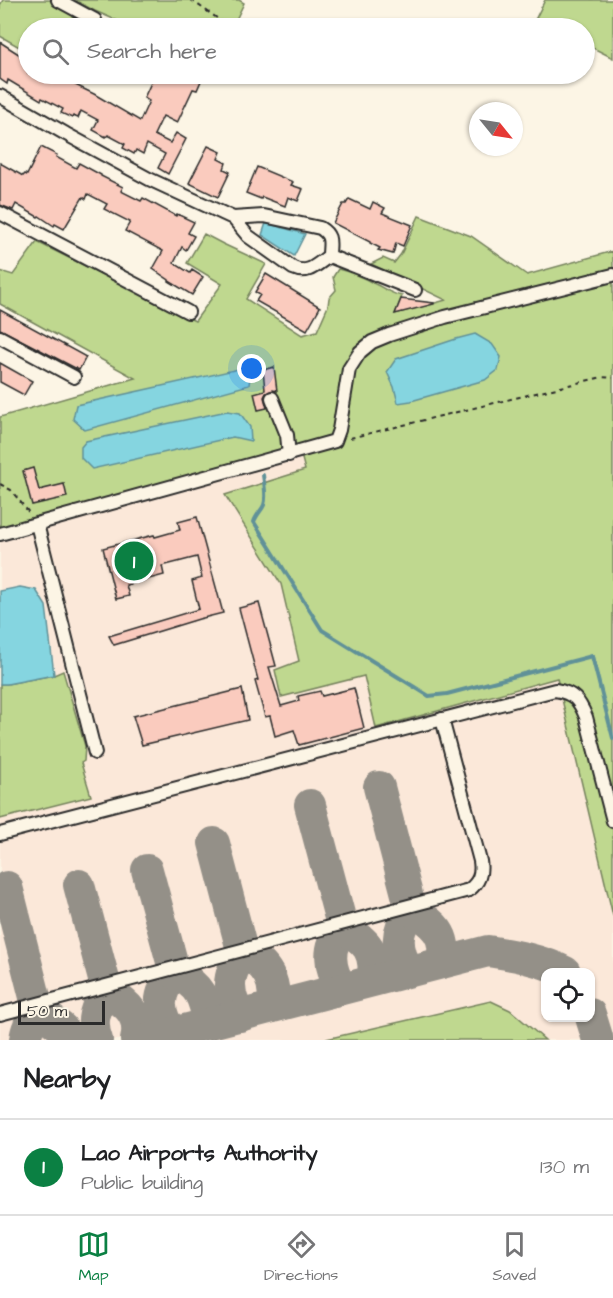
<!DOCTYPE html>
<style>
body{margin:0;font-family:"Architects Daughter",sans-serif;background:#f2f2f2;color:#202124}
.controls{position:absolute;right:18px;bottom:18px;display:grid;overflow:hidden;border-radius:12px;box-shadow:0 2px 4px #0004}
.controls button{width:54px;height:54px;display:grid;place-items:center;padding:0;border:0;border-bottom:2px solid #e0e0e0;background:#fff;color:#202124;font:30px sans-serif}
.compass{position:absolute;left:469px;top:102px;width:54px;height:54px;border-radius:50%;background:#fff;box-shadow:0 2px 4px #0004;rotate:120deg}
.scale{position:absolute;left:18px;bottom:15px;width:87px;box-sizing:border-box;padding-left:6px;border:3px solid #2b2b2b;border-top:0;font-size:16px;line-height:21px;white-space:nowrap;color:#2b2b2b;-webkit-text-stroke:4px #fcf5e5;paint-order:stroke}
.you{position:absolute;left:252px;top:369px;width:21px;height:21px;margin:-15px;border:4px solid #fff;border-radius:50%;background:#1a73e8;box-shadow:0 0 0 9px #1a73e833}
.badge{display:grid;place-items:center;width:39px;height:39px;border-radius:50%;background:#0b8043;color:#fff;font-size:20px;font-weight:700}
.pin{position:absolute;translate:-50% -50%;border:3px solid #fff;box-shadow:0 2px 6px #0006}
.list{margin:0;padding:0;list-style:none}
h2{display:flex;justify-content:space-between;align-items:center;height:78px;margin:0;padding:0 24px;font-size:26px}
h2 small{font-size:20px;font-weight:400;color:#757577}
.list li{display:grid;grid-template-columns:39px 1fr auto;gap:18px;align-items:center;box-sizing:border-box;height:96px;padding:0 24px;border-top:2px solid #e0e0e0}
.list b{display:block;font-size:22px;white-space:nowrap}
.list p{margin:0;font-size:20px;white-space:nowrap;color:#757577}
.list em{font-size:20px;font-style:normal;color:#757577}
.icon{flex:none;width:33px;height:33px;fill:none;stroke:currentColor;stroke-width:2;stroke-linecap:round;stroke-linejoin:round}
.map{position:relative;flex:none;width:613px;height:1040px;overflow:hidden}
.search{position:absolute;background:#fff;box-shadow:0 2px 4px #0004;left:18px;right:18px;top:18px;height:66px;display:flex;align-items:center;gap:15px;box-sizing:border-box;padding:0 21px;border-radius:33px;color:#757577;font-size:22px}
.sheet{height:174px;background:#fff}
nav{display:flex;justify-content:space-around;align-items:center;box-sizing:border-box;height:84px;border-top:2px solid #e0e0e0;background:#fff;font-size:16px;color:#757577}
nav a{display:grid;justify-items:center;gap:3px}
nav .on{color:#0b8043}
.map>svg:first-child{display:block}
.built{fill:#fbe8d9;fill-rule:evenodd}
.green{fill:#bfd88f;stroke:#75825d;stroke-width:1.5}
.water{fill:#85d5e0;stroke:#619198;stroke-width:1.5}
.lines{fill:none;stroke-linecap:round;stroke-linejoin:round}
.stream{stroke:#619198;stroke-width:4}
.taxiway{stroke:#949088;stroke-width:32}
.building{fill:#facbbe;stroke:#2b2b2b;stroke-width:1.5}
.minor-casing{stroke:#2b2b2b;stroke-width:16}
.path{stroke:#2b2b2b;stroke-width:2;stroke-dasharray:4.5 4.5;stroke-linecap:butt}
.minor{stroke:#fcf5e5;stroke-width:12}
</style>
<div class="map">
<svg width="613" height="1040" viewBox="0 0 613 1040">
<rect width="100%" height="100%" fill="#fcf5e5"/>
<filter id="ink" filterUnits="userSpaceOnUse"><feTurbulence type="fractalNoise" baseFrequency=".0167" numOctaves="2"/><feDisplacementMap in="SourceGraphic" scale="12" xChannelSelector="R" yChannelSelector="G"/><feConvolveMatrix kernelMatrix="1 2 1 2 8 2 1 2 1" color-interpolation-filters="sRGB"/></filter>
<g filter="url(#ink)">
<path class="built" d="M613,251v789h-613v-623l423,-110zM546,972h44v46h-44z"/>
<g class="green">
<path d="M3,0h49l40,23 -3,5h-61v24l-28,-16v-31z"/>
<path d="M74,0h165l5,3 -12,25h-98l-39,-17z"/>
<path d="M545,0h68v58l-28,-14 -1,-16h-32l-17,-8z"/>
<path d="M419,216l52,20 56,39 86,-24v665l-56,-238 -181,50 -12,-52 -83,21 -6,-27 24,-9 -18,-77 -56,-89 80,-25 -6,-23 -299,83v-113l135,-39 -135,-74v-33l13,4 24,-33 158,79 27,-37 -35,-21 17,-29 19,10 43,20 -20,35 56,36 15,-4 11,-25 1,-8 7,-8 -3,-13 5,-8c13,3 26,9 37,15 11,5 16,10 27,12l-7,18 51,-14 -75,-36 12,-6 11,5 7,-9z"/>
<path d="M63,671l22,75 -1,15 -3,2 10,33 -91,23v-135h7l47,-9z"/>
<path d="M491,1001l19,9 35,30h-223z"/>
</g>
<g class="water">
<path d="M266,223l39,11 -11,22 -32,-21z"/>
<path d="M475,334l17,10 9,13 -3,13 -13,10 -74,21 -13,2 -4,-16 -7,-15 9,-13 60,-20z"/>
<path d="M243,368l7,8 -1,9 -164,45 -12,-11 3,-14z"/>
<path d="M227,411l13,2 10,14 1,14 -18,-4 -141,32 -11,-11v-11l5,-6z"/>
<path d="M20,587l16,3 10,16 8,69 -47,9h-7v-93z"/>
</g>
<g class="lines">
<path class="stream" d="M263,475c1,8 4,22 1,30 -2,5 -8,10 -10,17l68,108 107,66 18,-2 145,-38 21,82"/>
<g class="taxiway">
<path d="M379,787l32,123c-16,21 -16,39 -2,61"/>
<path d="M310,805l33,124c-17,17 -14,41 -1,59"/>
<path d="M214,843l29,111c-17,20 -17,41 -2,62"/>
<path d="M147,870l28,103c-18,19 -20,41 -1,60"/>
<path d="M79,885l28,106"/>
<path d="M7,887l31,122c-6,10 -12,19 -13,31"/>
<path d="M411,910c23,13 37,25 31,52"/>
<path d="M343,929c25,11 33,24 30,51"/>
<path d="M243,954c24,8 35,30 29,53"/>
<path d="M175,973c26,13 29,25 34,51"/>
<path d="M38,1009l24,19 7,12"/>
<path d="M590,1014l8,26"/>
<path d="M97,1040c-7,-19 -2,-33 10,-49 19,12 35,24 29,49"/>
<path d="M146,1040l342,-89c26,4 54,9 77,21"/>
</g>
</g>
<g class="building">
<path d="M0,42l28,18v14h32l5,2 -2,3 31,15 46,27 9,-20 -5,-3 11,-24h5l8,3 2,-3h34l-7,16 -4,-1 -16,34 -14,-7 -9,19 16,8 6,-10 10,6 -18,35 -10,-6 7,-14 -18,-10 -4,10 -7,-4 -2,4 -11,-6 2,-4 -17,-9 -2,2 -13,-7 5,-10 -17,-9 -3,7 -5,-2 -1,2 -11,-5 2,-4 -21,-11 -1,2 -33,-20 -1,4 -7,-5z"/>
<path d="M208,146l13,6 -3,7 8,4 -2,6 6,3 -12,25 -29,-14z"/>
<path d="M41,147l16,8 -1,2 20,11 3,-5 22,12v1l22,11 -2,4 20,10 2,-3 33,18 1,-2 17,8 -6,11 6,3 -8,14 -4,-3 -8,16 16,10 2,-3 11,7 -11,18 -23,-14v-1l-16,-11 10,-18 -38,-20 5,-9 -26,-13 3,-5 -19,-10 -2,5 -3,-2 -19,32 -9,-5 -1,2 -15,-10 -1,1 -22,-13 -3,6 -13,-5v-42l23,13 2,-2 2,1z"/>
<path d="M257,167l36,15 -2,3 12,4 -5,12 -10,-4 -3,9 -23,-9 -1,2 -15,-6z"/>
<path d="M349,199l21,10 3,-7 12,6 -3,5 30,12 -9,21 -7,-3 -3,11 -15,-4 2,-2 -10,-5v-1l-37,-19 10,-19h3z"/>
<path d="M266,274l54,33 -13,23 -51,-29 4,-6 -5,-3z"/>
<path d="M401,299l33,4v1l-39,10z"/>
<path d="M0,310l86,47 -7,13 -79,-41z"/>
<path d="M0,363l32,18 -8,14 -24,-13z"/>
<path d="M274,367l3,24 -4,-1 -7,3 -2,4 3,11 -9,2 -4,-17 11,-3 -2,-20z"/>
<path d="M33,468l6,22 25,-6 3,13 -35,8 -9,-34z"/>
<path d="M197,517l26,96 -24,6 -85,26 -5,-9 90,-27 -7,-28 10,-3 -5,-21 -35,9 2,9 -38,10 3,11 -13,3 -13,-51 51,-13 1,2 25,-7 -2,-8z"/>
<path d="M259,603l17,63 -7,1 12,39 18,-5 -1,-5 22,-5 2,5 32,-8 10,40 -65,17 -5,-15 -19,6 -5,-20 -5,1 -10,-36 3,-1 -19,-72z"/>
<path d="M242,689l6,31 -106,25 -9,-29z"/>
</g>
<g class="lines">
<g class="minor-casing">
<g id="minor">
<path d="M58,0l37,20"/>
<path d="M0,96l66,38 83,45 84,39 15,18 45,32c15,7 23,-3 36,-12 0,-13 4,-20 -9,-28l-56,-12 -31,2"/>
<path d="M0,213l188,99"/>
<path d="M329,256l86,34"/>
<path d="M0,337l74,40"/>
<path d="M272,398l15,37 2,20"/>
<path d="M37,524l58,229"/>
<path d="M0,534l335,-93 4,-11 10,-61 11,-17 12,-10 17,-7 56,-18 168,-42"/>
<path d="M0,834l555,-144c19,3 24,10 31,27l27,104"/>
<path d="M0,1014l469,-124c10,-8 13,-16 11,-29l-38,-142"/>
</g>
</g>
<g class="path">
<path d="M191,0l36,25"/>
<path d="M350,438l252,-61 11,1"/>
<path d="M0,484l11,6 19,24"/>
</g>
<use href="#minor" class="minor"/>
</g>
</g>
</svg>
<div class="controls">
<button><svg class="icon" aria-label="locate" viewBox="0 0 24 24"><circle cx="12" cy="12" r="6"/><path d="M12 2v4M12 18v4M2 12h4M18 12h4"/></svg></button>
</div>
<svg class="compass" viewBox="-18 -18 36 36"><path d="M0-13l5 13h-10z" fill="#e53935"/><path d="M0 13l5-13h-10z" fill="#757577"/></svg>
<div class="scale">50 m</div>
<div class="you"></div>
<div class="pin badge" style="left:134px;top:561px">1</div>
<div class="search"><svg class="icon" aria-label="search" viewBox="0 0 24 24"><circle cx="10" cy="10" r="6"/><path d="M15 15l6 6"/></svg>Search here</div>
</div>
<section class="sheet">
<h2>Nearby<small></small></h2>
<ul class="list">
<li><span class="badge">1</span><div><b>Lao Airports Authority</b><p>Public building</p></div><em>130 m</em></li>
</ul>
</section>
<nav>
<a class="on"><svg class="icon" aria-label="map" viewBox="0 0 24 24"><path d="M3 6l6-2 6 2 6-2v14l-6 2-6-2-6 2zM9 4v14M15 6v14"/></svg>Map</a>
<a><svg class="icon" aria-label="directions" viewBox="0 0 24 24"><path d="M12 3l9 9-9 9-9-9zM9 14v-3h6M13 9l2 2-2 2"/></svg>Directions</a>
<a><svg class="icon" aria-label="saved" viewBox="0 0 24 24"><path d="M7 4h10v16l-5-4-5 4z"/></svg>Saved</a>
</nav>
